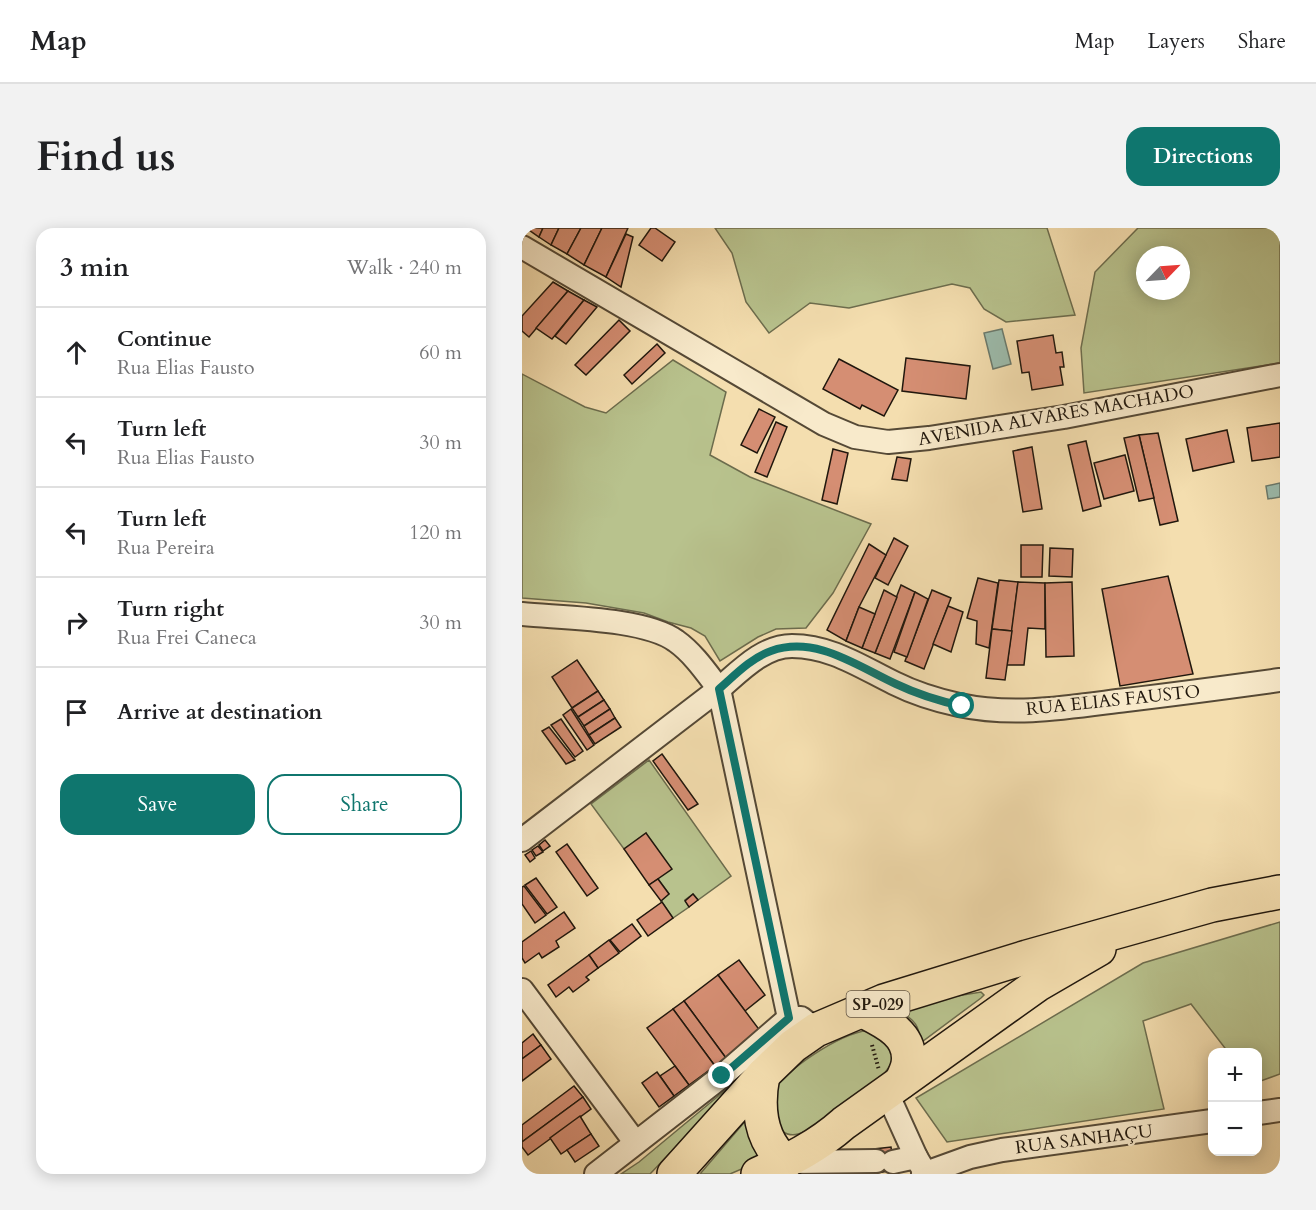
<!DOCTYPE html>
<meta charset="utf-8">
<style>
body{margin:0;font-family:Cardo,serif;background:#f2f2f2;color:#202124}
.controls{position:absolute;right:18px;bottom:18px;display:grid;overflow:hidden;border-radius:12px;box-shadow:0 3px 15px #0003}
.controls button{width:54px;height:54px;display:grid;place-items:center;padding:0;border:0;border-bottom:2px solid #e0e0e0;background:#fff;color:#202124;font:30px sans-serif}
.compass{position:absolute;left:614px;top:18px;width:54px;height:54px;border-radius:50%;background:#fff;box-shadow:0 3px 15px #0003;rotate:65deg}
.stop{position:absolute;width:18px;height:18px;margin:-14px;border:4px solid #0f766e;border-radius:50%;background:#fff}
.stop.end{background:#0f766e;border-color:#fff;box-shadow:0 2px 6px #0008}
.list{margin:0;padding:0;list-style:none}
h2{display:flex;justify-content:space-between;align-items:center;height:78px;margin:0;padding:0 24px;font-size:26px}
h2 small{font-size:20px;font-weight:400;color:#757577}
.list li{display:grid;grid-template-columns:39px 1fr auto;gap:18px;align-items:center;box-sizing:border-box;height:90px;padding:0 24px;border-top:2px solid #e0e0e0}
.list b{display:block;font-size:22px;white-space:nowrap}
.list p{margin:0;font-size:20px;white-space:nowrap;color:#757577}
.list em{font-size:20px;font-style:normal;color:#757577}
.actions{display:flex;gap:12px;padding:18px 24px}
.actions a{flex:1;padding:14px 0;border:2px solid #0f766e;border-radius:18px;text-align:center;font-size:21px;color:#0f766e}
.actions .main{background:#0f766e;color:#fff}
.icon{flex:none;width:33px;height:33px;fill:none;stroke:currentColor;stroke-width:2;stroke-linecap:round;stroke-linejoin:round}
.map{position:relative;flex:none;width:758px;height:946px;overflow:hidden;border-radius:18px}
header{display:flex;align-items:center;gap:36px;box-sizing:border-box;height:84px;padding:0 30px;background:#fff;border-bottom:2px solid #e0e0e0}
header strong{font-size:28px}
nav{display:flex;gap:33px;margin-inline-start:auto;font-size:21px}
.intro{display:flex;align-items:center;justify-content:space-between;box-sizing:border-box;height:144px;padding:0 36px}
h1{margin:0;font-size:42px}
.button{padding:15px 27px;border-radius:18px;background:#0f766e;color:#fff;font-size:21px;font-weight:700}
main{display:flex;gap:36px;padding:0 36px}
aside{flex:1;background:#fff;border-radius:18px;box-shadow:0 3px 15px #0003}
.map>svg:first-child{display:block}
.green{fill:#b8c28d;stroke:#6c6c4d;stroke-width:1.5;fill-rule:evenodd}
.water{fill:#9cbcad;stroke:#6a7a6d;stroke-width:1.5}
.building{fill:#d58e73;stroke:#20170d;stroke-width:1.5}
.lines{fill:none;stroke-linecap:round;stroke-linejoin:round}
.minor-casing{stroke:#554936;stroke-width:26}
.trunk-casing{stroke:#20170d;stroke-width:36}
.path{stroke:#20170d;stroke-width:4;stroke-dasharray:1.5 3;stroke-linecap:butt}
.minor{stroke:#f8eacb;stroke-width:22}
.trunk{stroke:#f4deaf;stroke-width:33}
.route{stroke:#0f766e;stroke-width:8}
.labels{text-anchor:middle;stroke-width:4.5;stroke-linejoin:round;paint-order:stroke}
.shield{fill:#f8eacb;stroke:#615646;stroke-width:1.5}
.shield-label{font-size:16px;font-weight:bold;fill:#20170d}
.street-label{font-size:18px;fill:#20170d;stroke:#f8eacb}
</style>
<header>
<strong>Map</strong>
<nav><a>Map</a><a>Layers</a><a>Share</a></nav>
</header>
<div class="intro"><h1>Find us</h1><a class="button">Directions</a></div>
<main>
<aside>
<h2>3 min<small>Walk · 240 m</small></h2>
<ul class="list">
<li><svg class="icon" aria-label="ahead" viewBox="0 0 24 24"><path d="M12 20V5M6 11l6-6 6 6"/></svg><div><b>Continue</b><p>Rua Elias Fausto</p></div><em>60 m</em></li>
<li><svg class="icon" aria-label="left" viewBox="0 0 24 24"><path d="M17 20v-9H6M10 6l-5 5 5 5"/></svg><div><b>Turn left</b><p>Rua Elias Fausto</p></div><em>30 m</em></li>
<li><svg class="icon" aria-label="left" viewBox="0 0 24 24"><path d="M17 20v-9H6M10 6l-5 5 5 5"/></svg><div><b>Turn left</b><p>Rua Pereira</p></div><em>120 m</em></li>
<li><svg class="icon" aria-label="right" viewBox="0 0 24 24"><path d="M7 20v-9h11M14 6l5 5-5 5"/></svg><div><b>Turn right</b><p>Rua Frei Caneca</p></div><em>30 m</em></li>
<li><svg class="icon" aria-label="arrive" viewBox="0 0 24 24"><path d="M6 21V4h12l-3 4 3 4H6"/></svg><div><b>Arrive at destination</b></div></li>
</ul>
<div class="actions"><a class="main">Save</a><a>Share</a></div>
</aside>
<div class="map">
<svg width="758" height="946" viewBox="0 0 758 946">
<rect width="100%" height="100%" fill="#f4deaf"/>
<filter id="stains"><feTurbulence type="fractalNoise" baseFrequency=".00333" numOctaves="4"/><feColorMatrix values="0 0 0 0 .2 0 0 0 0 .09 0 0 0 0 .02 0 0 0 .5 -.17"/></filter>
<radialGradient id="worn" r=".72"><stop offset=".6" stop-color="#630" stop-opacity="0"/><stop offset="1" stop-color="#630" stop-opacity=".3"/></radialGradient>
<g class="green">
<path d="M193,0h332l28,87 -69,7 -22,-13 -14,-21 -18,-4 -103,24 -39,-5 -41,30 -23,-31 -14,-49z"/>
<path d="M616,0h142v135l-196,30 -3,-45 14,-76zM623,27h36v36h-36z"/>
<path d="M151,132l53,32 -16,63 40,22 121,47 -38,69 -27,35 -30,1 -18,8 -38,24 -15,-25 -14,-8 -23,-6 -24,-9 -58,-10 -64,-5v-224l63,33 21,6z"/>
<path d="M127,532l82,116 -33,24 -5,-6 -8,6 4,7 -16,11 -12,-17 8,-7 -11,-15 -12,-46 -22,16 -33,-45z"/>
<path d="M758,694v152l-22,8v-30h-30l-37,-48 -48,17 21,88 -217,33 -31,-44 227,-135z"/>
<path d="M459,764l3,3 -3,3 -62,46c2,-18 -5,-24 -19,-33l45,-13z"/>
<path d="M346,802l17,5 9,24c-4,6 -8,14 -14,19 -15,14 -63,51 -82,56 -6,2 -12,0 -17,-3l-10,-37c16,-26 67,-59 97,-64z"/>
<path d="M224,845l-96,101h-29l18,-12z"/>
<path d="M226,890l26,37 -44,19h-30z"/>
</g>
<g class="water">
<path d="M480,101l9,35 -18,5 -9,-36z"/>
<path d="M758,255v14l-12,2 -2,-13z"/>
</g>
<g class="building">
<path d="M4,0h17l-4,9z"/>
<path d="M21,0h16l-8,17 -12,-8z"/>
<path d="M37,0h22l-14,26 -16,-9z"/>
<path d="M59,0h21l-18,37 -17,-11z"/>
<path d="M80,0h26l-22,49 -22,-12z"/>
<path d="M129,0h4l20,14 -13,19 -23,-16z"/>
<path d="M104,6l7,3 -12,50 -15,-10z"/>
<path d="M31,54l15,9 -39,46 -7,-6v-15z"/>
<path d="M46,63l16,9 -32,39 -16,-11z"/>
<path d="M62,72l13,7 -31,37 -11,-8z"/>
<path d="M97,92l11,11 -44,44 -11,-10z"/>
<path d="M531,107l3,18 6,-1 2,15h-4l3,18 -31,5 -3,-18 -7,1 -5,-32z"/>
<path d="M135,116l8,9 -33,31 -8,-9z"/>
<path d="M384,130l64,8 -4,33 -64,-8z"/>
<path d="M317,131l59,31 -14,26 -22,-11 -2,4 -37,-20z"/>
<path d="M237,181l16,8 -18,36 -16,-8z"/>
<path d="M254,194l11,5 -20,50 -12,-5z"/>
<path d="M758,195v34l-28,4 -5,-33z"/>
<path d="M705,202l7,32 -41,9 -7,-32z"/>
<path d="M636,205l20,88 -18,4 -21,-90z"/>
<path d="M617,207l15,63 -15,3 -15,-63z"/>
<path d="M564,213l15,65 -18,5 -15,-66z"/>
<path d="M510,219l10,62 -19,3 -10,-61z"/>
<path d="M311,221l15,4 -11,51 -15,-4z"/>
<path d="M603,227l9,36 -30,8 -10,-36z"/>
<path d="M375,229l14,2 -4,22 -15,-2z"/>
<path d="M372,310l14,8 -20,39 -13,-7z"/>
<path d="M347,316l17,11 -27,52 -13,34 -19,-11z"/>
<path d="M499,317h22l-1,32h-21z"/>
<path d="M528,320l23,1 -1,28 -23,-1z"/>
<path d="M646,348l25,98 -73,12 -18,-97z"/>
<path d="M456,350l20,5 -9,65 -13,-4 1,-23 -10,-3z"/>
<path d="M477,352l19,2 -6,49 -20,-2z"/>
<path d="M496,354l27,1v46l-17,-1 -4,37h-17z"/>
<path d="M550,354l2,74 -28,1 -1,-74z"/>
<path d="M379,357l14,7 -25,67 -15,-6z"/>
<path d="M362,362l13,7 -22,56 -13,-5z"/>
<path d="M410,362l19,8 -27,71 -19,-8z"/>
<path d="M393,364l13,7 -21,58 -13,-5z"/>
<path d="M426,378l15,6 -12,40 -18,-8z"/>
<path d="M337,379l16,7 -13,34 -16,-7z"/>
<path d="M470,401l20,2 -7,49 -19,-2z"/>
<path d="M55,432l21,31 -26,17 -20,-31z"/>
<path d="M76,463l6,9 -26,17 -6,-9z"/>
<path d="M82,472l6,9 -26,17 -6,-9z"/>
<path d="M49,481l23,36 -7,5 -24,-35z"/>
<path d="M88,481l5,9 -26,17 -5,-9z"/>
<path d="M93,490l6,9 -26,17 -6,-9z"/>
<path d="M39,491l22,32 -8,6 -24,-32z"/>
<path d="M27,499l26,33 -9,4 -24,-33z"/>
<path d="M140,526l36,50 -10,6 -35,-49z"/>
<path d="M124,605l26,36 -23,16 -25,-36z"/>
<path d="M23,612l5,6 -7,5 -4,-6z"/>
<path d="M45,616l31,44 -11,8 -31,-44z"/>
<path d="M16,618l5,6 -7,4 -4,-6z"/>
<path d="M9,623l4,7 -5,4 -5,-7z"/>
<path d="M14,650l21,29 -10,7 -22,-29z"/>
<path d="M136,651l11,15 -8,7 -12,-16z"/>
<path d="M2,658l22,29 -11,8 -13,-19v-17z"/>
<path d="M171,666l5,6 -9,7 -4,-6z"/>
<path d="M140,674l11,16 -25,18 -11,-16z"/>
<path d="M42,684l11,16 -19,13 3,6 -17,11 -3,-5 -14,10 -3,-5v-16z"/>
<path d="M110,696l9,12 -21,16 -10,-12z"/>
<path d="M87,712l10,13 -21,15 -9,-13z"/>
<path d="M67,727l9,13 -12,9 3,3 -16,12 -4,-5 -13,10 -8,-12z"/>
<path d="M217,732l26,35 -20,16 -27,-36z"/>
<path d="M196,747l43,57 -35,26 -42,-57z"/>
<path d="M162,773l42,57 -11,8 -42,-57z"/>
<path d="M151,781l42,57 -26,19 -42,-57z"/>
<path d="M11,806l8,11 -19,14v-16z"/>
<path d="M19,817l10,14 -29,22v-22z"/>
<path d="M153,838l14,19 -15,11 -14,-20z"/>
<path d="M135,844l17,24 -15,11 -17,-24z"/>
<path d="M52,858l9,11 -61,45v-17z"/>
<path d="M61,869l8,12 -63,46 -6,-8v-5z"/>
<path d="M58,888l11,18 -30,20 -11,-16z"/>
<path d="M69,906l8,12 -24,16 -8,-12z"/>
<path d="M369,919l3,23 -17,3 -3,-24z"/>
</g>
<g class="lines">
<g class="minor-casing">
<g id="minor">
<path d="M0,19l302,177 31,13 33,5 41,-4 135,-21 216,-42"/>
<path d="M0,386c40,4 123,4 154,27 17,12 30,31 43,48l70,329h12l15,12"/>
<path d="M0,612l197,-151c21,-18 44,-43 73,-43 39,0 69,21 102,37 20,10 42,17 65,22 56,12 111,2 167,-5 51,-6 103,-13 154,-20"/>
<path d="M0,762l113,152"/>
<path d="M365,865l29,64 10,17"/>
<path d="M736,885l22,-3"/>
<path d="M268,934l86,-1"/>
<path d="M371,934l23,-5"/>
<path d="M74,946l126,-98 67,-58"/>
<path d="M401,946l47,-17 32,-7 210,-29"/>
</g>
</g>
<g class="trunk-casing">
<g id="trunk">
<path d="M339,782c22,11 52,24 47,54 -1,6 -4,12 -7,18"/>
<path d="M241,847c-6,31 -4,65 23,87"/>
<path d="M152,946l89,-99 30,-29 23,-16 68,-29 143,-44 185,-52 68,-13"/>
<path d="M236,946c32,-14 60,-28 86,-51l193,-138 62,-36"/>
</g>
</g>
<path class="path" d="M350,817l7,25"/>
<use href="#minor" class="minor"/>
<use href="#trunk" class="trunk"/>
</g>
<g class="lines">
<path class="route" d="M200,848l67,-58 -70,-329c16,-14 32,-31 52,-38 45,-16 86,15 125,33 21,10 43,17 66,22"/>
</g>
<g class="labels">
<rect class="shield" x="324.5" y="763" width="63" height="26" rx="4.5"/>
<g class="shield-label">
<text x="356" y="782">SP-029</text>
</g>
<g class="street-label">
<text transform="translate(534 187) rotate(-10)" y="6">AVENIDA ALVARES MACHADO</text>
<text transform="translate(591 472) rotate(-6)" y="6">RUA ELIAS FAUSTO</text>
<text transform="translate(562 911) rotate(-7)" y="6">RUA SANHAÇU</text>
</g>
</g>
<rect width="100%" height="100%" filter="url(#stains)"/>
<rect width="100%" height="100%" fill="url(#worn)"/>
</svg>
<div class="controls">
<button>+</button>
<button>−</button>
</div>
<svg class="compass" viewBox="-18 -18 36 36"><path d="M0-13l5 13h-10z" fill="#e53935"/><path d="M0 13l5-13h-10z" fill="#757577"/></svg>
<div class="stop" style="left:440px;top:478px"></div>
<div class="stop end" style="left:200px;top:848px"></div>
</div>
</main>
